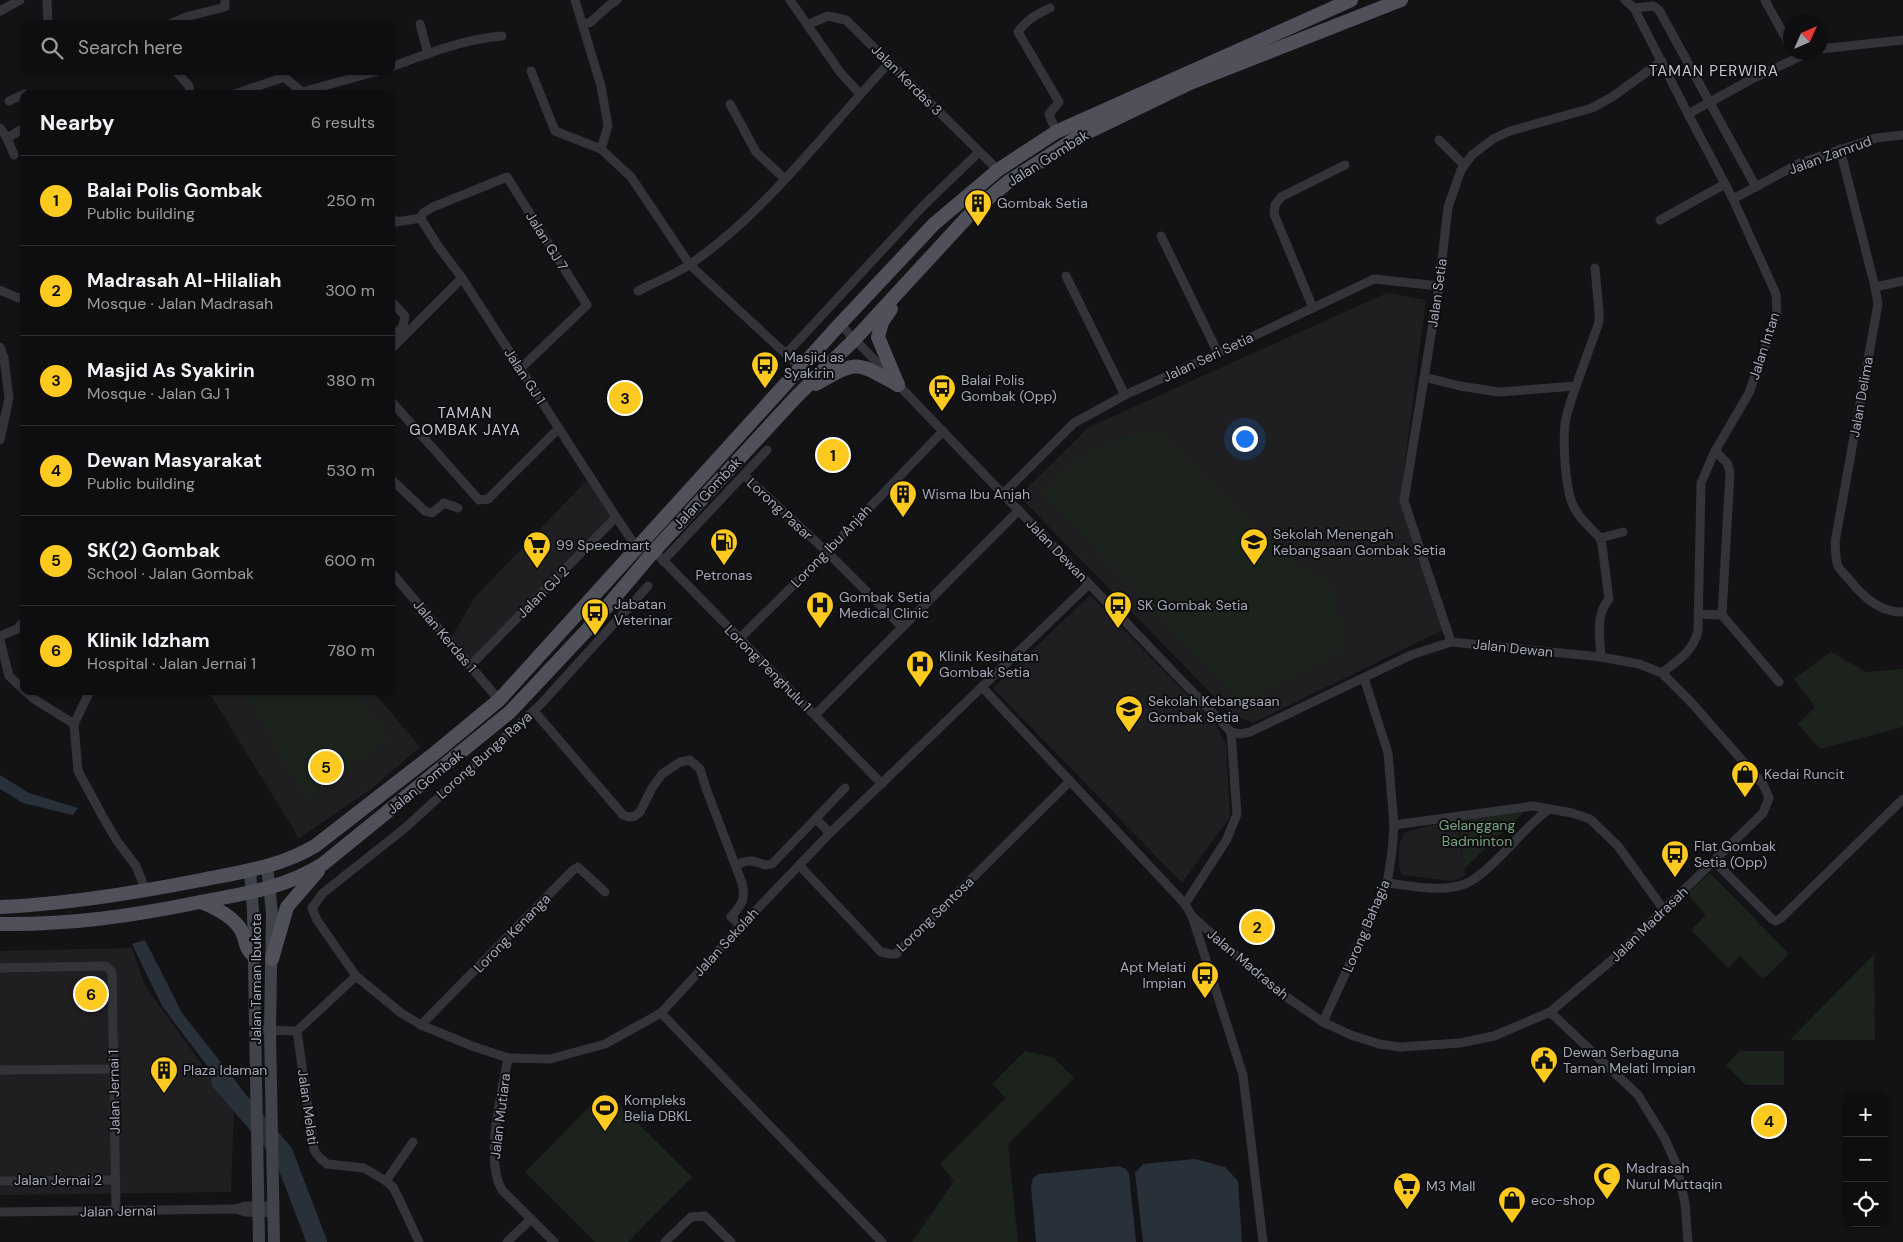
<!DOCTYPE html>
<meta charset="utf-8">
<style>
body{margin:0;font-family:"DM Sans",sans-serif;background:#1c1c1e;color:#f1f3f6}
.controls{position:absolute;right:15px;bottom:15px;display:grid;overflow:hidden;border-radius:10px;box-shadow:0 1px 4px #0004}
.controls button{width:45px;height:45px;display:grid;place-items:center;padding:0;border:0;border-bottom:1px solid #2e2e30;background:#0e0e10;color:#f1f3f6;font:25px sans-serif}
.compass{position:absolute;left:1783px;top:15px;width:45px;height:45px;border-radius:50%;background:#0e0e10;box-shadow:0 1px 4px #0004;rotate:45deg}
.you{position:absolute;left:1244px;top:438px;width:18px;height:18px;margin:-12px;border:4px solid #fff;border-radius:50%;background:#1a73e8;box-shadow:0 0 0 8px #1a73e833}
.badge{display:grid;place-items:center;width:32px;height:32px;border-radius:50%;background:#ffca20;color:#111;font-size:16px;font-weight:700}
.pin{position:absolute;translate:-50% -50%;border:2px solid #fff;box-shadow:0 1px 5px #0006}
.list{margin:0;padding:0;list-style:none}
h2{display:flex;justify-content:space-between;align-items:center;height:65px;margin:0;padding:0 20px;font-size:21px}
h2 small{font-size:16px;font-weight:400;color:#9b9c9f}
.list li{display:grid;grid-template-columns:32px 1fr auto;gap:15px;align-items:center;box-sizing:border-box;height:90px;padding:0 20px;border-top:1px solid #2e2e30}
.list b{display:block;font-size:19px;white-space:nowrap}
.list p{margin:0;font-size:16px;white-space:nowrap;color:#9b9c9f}
.list em{font-size:16px;font-style:normal;color:#9b9c9f}
.icon{flex:none;width:28px;height:28px;fill:none;stroke:currentColor;stroke-width:2;stroke-linecap:round;stroke-linejoin:round}
.map{position:relative;flex:none;width:1903px;height:1242px;overflow:hidden}
.search{position:absolute;background:#0e0e10;box-shadow:0 1px 4px #0004;left:20px;top:20px;width:375px;height:55px;display:flex;align-items:center;gap:12px;box-sizing:border-box;padding:0 18px;border-radius:10px;color:#9b9c9f;font-size:19px}
.panel{position:absolute;background:#0e0e10;box-shadow:0 1px 4px #0004;left:20px;top:90px;width:375px;height:605px;border-radius:10px}
.map>svg:first-child{display:block}
.built{fill:#1f1f22}
.green{fill:#1b231c}
.water{fill:#283039}
.lines{fill:none;stroke-linecap:round;stroke-linejoin:round}
.river{stroke:#283039;stroke-width:20}
.street{stroke:#33343a;stroke-width:9}
.secondary{stroke:#41434a;stroke-width:12}
.primary{stroke:#4f5059;stroke-width:14}
.labels{text-anchor:middle;stroke-width:4;stroke-linejoin:round;paint-order:stroke}
.street-label{font-size:14px;fill:#a3a7b6;stroke:#0e0e10}
.poi-label{font-size:14px;fill:#a3a7b6;stroke:#0e0e10;text-anchor:start}
.park-label{font-size:14px;fill:#78a37f;stroke:#0e0e10}
.neighbourhood-label{font-size:15px;letter-spacing:1px;fill:#c4c7d2;stroke:#0e0e10}
</style>
<div class="map">
<svg width="1903" height="1242" viewBox="0 0 1903 1242">
<rect width="100%" height="100%" fill="#131315"/>
<g class="built">
<path d="M1387,293l39,7 -26,202 43,128 -190,93 -22,-9 -212,-218 70,-69z"/>
<path d="M587,480l23,36 -139,143 -19,-22 23,-40z"/>
<path d="M1090,595l125,128 11,21 4,73 -48,66 -189,-195z"/>
<path d="M208,691h165l47,56 -46,40 -76,52 -5,-11z"/>
<path d="M1457,819l8,57 -12,5 -51,-6 -3,-8v-22l5,-12 8,-3z"/>
<path d="M132,948l13,38 89,122 -3,84 -231,3v-244z"/>
</g>
<g class="green">
<path d="M1156,429l142,138 29,10 19,71 -104,56 -200,-211 37,-35 42,-19z"/>
<path d="M1831,652l35,20 37,-3v58l-83,22 -22,-25 17,-17 -21,-28z"/>
<path d="M244,691h111l34,47 -83,62z"/>
<path d="M1526,810l-62,59 -6,-51z"/>
<path d="M1710,873l79,81 -26,25 -23,-23 -12,12 -37,-38 15,-15 -19,-21z"/>
<path d="M1874,954l1,86h-85z"/>
<path d="M1025,1051l29,7 20,20 -66,66 10,98h-106l42,-61 -14,-17 66,-66 -14,-14z"/>
<path d="M1740,1051h44v34h-38l-20,-20z"/>
<path d="M605,1091l87,86 -64,65h-33l-70,-70z"/>
</g>
<g class="water">
<path d="M0,775l29,18 49,15 -5,7 -50,-12 -23,-14z"/>
<path d="M145,940l37,73 59,75 -3,19 -76,-101 -30,-62z"/>
<path d="M288,1154l33,88h-9l-25,-60z"/>
<path d="M1195,1159l30,8 13,14 4,61h-99l-8,-69 8,-9z"/>
<path d="M1119,1166l7,3 3,5 7,68h-100l-5,-56 2,-8 6,-4z"/>
</g>
<g class="lines">
<path class="river" d="M221,1081l62,72 34,89"/>
<g class="street">
<path d="M47,0l1,24"/>
<path d="M575,0l7,23h7c10,-7 17,-17 28,-23"/>
<path d="M790,0l50,72 20,22"/>
<path d="M1625,0l9,8 54,106 45,85 43,95 1,20 -28,79 -34,58 -14,32 -3,148c-6,22 -19,28 -36,42"/>
<path d="M1765,0l25,46"/>
<path d="M1050,8c-13,6 -24,12 -32,24l41,70 -10,12 7,18"/>
<path d="M1634,8l19,-2 6,4 97,177"/>
<path d="M0,11l20,-11"/>
<path d="M582,23l19,63 7,40 -7,23"/>
<path d="M170,24l19,-8 36,-9v-7"/>
<path d="M420,24l8,30"/>
<path d="M807,25l21,-9 18,4 152,150"/>
<path d="M1820,49l83,-9"/>
<path d="M391,67c36,-13 73,-28 111,-31"/>
<path d="M176,71l13,15 1,8"/>
<path d="M531,71l24,60 46,18 30,28 59,88 110,102"/>
<path d="M235,94l49,-17 18,15 76,-21"/>
<path d="M9,101l15,-7"/>
<path d="M730,104l26,48 29,27"/>
<path d="M1688,114l64,-35 58,-27"/>
<path d="M0,128l7,10"/>
<path d="M1439,140l25,25"/>
<path d="M1840,149l35,138 3,17 -43,238c1,8 0,17 3,24 2,4 7,9 10,12 13,17 32,35 55,34"/>
<path d="M14,155l-7,-17 17,-10"/>
<path d="M1733,199l67,-36 76,-25 27,-3"/>
<path d="M391,217l5,5 25,-4"/>
<path d="M1660,220l65,-36"/>
<path d="M1161,236l57,117"/>
<path d="M1066,276l59,119"/>
<path d="M1875,287l28,-6"/>
<path d="M0,290l18,8 6,-1"/>
<path d="M638,291c17,-9 38,-17 54,-28 77,-54 133,-132 197,-200"/>
<path d="M391,301l14,15 -2,10 -12,13"/>
<path d="M1313,308l-39,-94 1,-9 6,-8 64,-32"/>
<path d="M840,324l391,408 9,2 10,-2 161,-77 40,-13 150,15 38,7 23,9 28,28 73,83 6,14 -6,15 -151,147 -62,52 -56,24 -34,7 -60,4 -21,-3 -28,-9 -28,-13 -54,-37 -77,-69 -7,-12 -203,-217"/>
<path d="M0,347l4,11 5,40 -9,42"/>
<path d="M391,349l71,-71"/>
<path d="M786,354l138,-149 55,-53"/>
<path d="M520,369l67,-64 -80,-128 -74,30 -10,6 -2,6 17,27 24,32 154,239 21,31"/>
<path d="M1424,377l36,9 39,6 77,-6 23,-64v-11l-4,-43"/>
<path d="M1576,386c-4,12 -9,25 -11,38 -2,19 0,64 8,81 6,14 17,22 27,33"/>
<path d="M391,401l88,99 9,-1 71,-71"/>
<path d="M1715,451l12,12 3,9 -8,143 57,67"/>
<path d="M744,475l83,77 75,75"/>
<path d="M391,479l34,32 7,2 12,-10 14,5"/>
<path d="M1003,494l71,-71 51,-28 93,-42 156,-74 65,7"/>
<path d="M654,551l228,233"/>
<path d="M663,561l104,-111"/>
<path d="M391,572l108,128"/>
<path d="M648,586l-107,118 -136,124 -82,65 -11,15 5,12 39,56 45,37 20,12 51,21 36,12 42,1 55,-15 56,-31 80,-87 89,-93 259,-249"/>
<path d="M1698,614l24,1"/>
<path d="M0,636l17,-7 7,-8"/>
<path d="M739,639l88,-87 116,-121"/>
<path d="M0,640l9,36 15,14"/>
<path d="M1451,642l-47,-141 35,-215 9,-79 13,-37 11,-15 21,-16 17,-8 82,-23 20,-11 50,-36"/>
<path d="M1601,657c-1,-20 -6,-42 8,-58l-7,-54 -2,-7 23,-6"/>
<path d="M470,666l146,-149"/>
<path d="M25,691l9,8 40,25 4,47 25,46 14,24 19,25 10,25"/>
<path d="M534,711l89,104 6,2 6,-1 5,-4 12,-24 10,-14 18,-12 10,-2 10,9 7,22 35,92c4,17 0,21 -11,34l10,9"/>
<path d="M815,715l204,-205"/>
<path d="M74,724l16,-33"/>
<path d="M816,819l14,14"/>
<path d="M1394,825l139,-19 39,7 18,6 28,27 46,64"/>
<path d="M1714,861l58,58 4,2 5,-3 122,-119"/>
<path d="M737,865c19,-11 24,5 36,-2l72,-75"/>
<path d="M799,865l82,87 9,2h6l174,-173"/>
<path d="M1387,883c20,2 45,8 66,4 6,-1 16,-4 21,-8 27,-18 47,-49 74,-69"/>
<path d="M1185,904l42,-65 10,-25 -6,-82"/>
<path d="M1192,916l51,159 20,167"/>
<path d="M0,968l106,-2 6,6 4,239"/>
<path d="M1550,1012l88,83 27,44 11,25 9,39 3,39"/>
<path d="M661,1013l221,229"/>
<path d="M1323,1022l64,-139 5,-31 2,-27 -6,-72 -24,-75"/>
<path d="M421,1025l152,-155 5,-3 27,25"/>
<path d="M256,1030l41,1 59,-55"/>
<path d="M297,1031l17,119 5,7 8,7 37,4 22,13 7,6 6,12 20,43"/>
<path d="M508,1058c-6,34 -24,102 -6,132l52,52"/>
<path d="M0,1070l114,-1"/>
<path d="M0,1181l116,-1"/>
<path d="M386,1181l27,-39"/>
<path d="M236,1209l9,-3h29"/>
<path d="M0,1212l236,-3 9,3 29,1"/>
<path d="M507,1242l24,-23"/>
<path d="M665,1242l26,-25 14,-1 26,26"/>
</g>
<g class="secondary">
<path d="M267,866l5,47 -2,117 4,212"/>
<path d="M250,870l3,41 6,331"/>
</g>
<g class="primary">
<path d="M891,309l-9,13 -4,15 20,48"/>
<path d="M816,384c43,-25 40,-22 82,1"/>
<path d="M201,902c15,6 34,15 41,30 5,11 2,15 12,24"/>
<path d="M0,907c68,-3 135,-14 201,-27 39,-8 79,-13 114,-34l120,-93 64,-53 341,-376 94,-100 64,-54 58,-38 295,-132"/>
<path d="M0,924c70,1 132,-8 200,-22 44,-8 85,-14 123,-38l187,-152 77,-82 67,-79 143,-155 58,-57 117,-127 36,-30 70,-45 112,-54 211,-83"/>
<path d="M272,959l15,-52 31,-36"/>
</g>
</g>
<defs>
<g id="building-pin" transform="scale(1.4375)"><path d="M0 17L-7.5 6A9.5 9.5 0 1 1 7.5 6Z" fill="#ffca20" stroke="#0e0e10"/><path d="M-4-6H4V6H1V3H-1V6H-4ZM-2.5-4.3h1.7v1.8h-1.7ZM.8-4.3h1.7v1.8H.8ZM-2.5-1h1.7V.8h-1.7ZM.8-1h1.7V.8H.8Z" fill="#111"/></g>
<g id="bus-pin" transform="scale(1.4375)"><path d="M0 17L-7.5 6A9.5 9.5 0 1 1 7.5 6Z" fill="#ffca20" stroke="#0e0e10"/><path d="M-5-6H5V4H4V6H2V4H-2V6H-4V4H-5ZM-3.5-4V0h7V-4ZM-3.5 1.2v1.5H-2V1.2ZM2 1.2v1.5H3.5V1.2Z" fill="#111"/></g>
<g id="fuel-pin" transform="scale(1.4375)"><path d="M0 17L-7.5 6A9.5 9.5 0 1 1 7.5 6Z" fill="#ffca20" stroke="#0e0e10"/><path d="M-5.5-6h7V0h2V4h1.3V-2.5L3-4.5l.8-.8L6-3V5H2.5V1h-1V6h-7ZM-4.2-4.7v3.2H.2V-4.7Z" fill="#111"/></g>
<g id="school-pin" transform="scale(1.4375)"><path d="M0 17L-7.5 6A9.5 9.5 0 1 1 7.5 6Z" fill="#ffca20" stroke="#0e0e10"/><path d="M0-5L7-2L0 1L-7-2ZM-4 1L0 2.5L4 1V4Q0 6-4 4Z" fill="#111"/></g>
<g id="supermarket-pin" transform="scale(1.4375)"><path d="M0 17L-7.5 6A9.5 9.5 0 1 1 7.5 6Z" fill="#ffca20" stroke="#0e0e10"/><path d="M-6-5.5h2.5l.6 2H6L4.5 2H-2.5L-4.4-4H-6ZM-1.5 3.2a1.3 1.3 0 1 0 .1 0ZM3 3.2a1.3 1.3 0 1 0 .1 0Z" fill="#111"/></g>
<g id="hospital-pin" transform="scale(1.4375)"><path d="M0 17L-7.5 6A9.5 9.5 0 1 1 7.5 6Z" fill="#ffca20" stroke="#0e0e10"/><path d="M-5-5h3v3.5h4V-5h3V5h-3V1.5h-4V5h-3Z" fill="#111"/></g>
<g id="shop-pin" transform="scale(1.4375)"><path d="M0 17L-7.5 6A9.5 9.5 0 1 1 7.5 6Z" fill="#ffca20" stroke="#0e0e10"/><path d="M-5-2.5h2.3a2.7 3.5 0 0 1 5.4 0H5L5.5 6h-11ZM-1.5-2.5h3a1.5 2.3 0 0 0-3 0Z" fill="#111"/></g>
<g id="civic-pin" transform="scale(1.4375)"><path d="M0 17L-7.5 6A9.5 9.5 0 1 1 7.5 6Z" fill="#ffca20" stroke="#0e0e10"/><path d="M-.6-6.5H3V-4.5H.6V-3L4-1V1h2V6H-6V1h2V-1L-.6-3ZM-1.2 2.5V6h2.4V2.5Z" fill="#111"/></g>
<g id="stadium-pin" transform="scale(1.4375)"><path d="M0 17L-7.5 6A9.5 9.5 0 1 1 7.5 6Z" fill="#ffca20" stroke="#0e0e10"/><path d="M0-5a6.5 5 0 1 0 0 10a6.5 5 0 1 0 0-10ZM-3.5-1.8h7v3.6h-7Z" fill="#111"/></g>
<g id="mosque-pin" transform="scale(1.4375)"><path d="M0 17L-7.5 6A9.5 9.5 0 1 1 7.5 6Z" fill="#ffca20" stroke="#0e0e10"/><path d="M3.5-4.9A6 6 0 1 0 3.5 4.9A5 5 0 1 1 3.5-4.9Z" fill="#111"/></g>
</defs>
<g fill-rule="evenodd">
<use href="#building-pin" x="978" y="203"/>
<use href="#bus-pin" x="765" y="365"/>
<use href="#bus-pin" x="942" y="388"/>
<use href="#building-pin" x="903" y="494"/>
<use href="#fuel-pin" x="724" y="542"/>
<use href="#school-pin" x="1254" y="542"/>
<use href="#supermarket-pin" x="537" y="545"/>
<use href="#hospital-pin" x="820" y="605"/>
<use href="#bus-pin" x="1118" y="605"/>
<use href="#bus-pin" x="595" y="612"/>
<use href="#hospital-pin" x="920" y="664"/>
<use href="#school-pin" x="1129" y="709"/>
<use href="#shop-pin" x="1745" y="774"/>
<use href="#bus-pin" x="1675" y="854"/>
<use href="#bus-pin" x="1205" y="975"/>
<use href="#civic-pin" x="1544" y="1060"/>
<use href="#building-pin" x="164" y="1070"/>
<use href="#stadium-pin" x="605" y="1108"/>
<use href="#mosque-pin" x="1607" y="1176"/>
<use href="#supermarket-pin" x="1407" y="1186"/>
<use href="#shop-pin" x="1512" y="1200"/>
</g>
<g class="labels">
<g class="street-label">
<text transform="translate(907 80) rotate(45)" y="5">Jalan Kerdas 3</text>
<text transform="translate(1830 155) rotate(-20)" y="5">Jalan Zamrud</text>
<text transform="translate(1048 158) rotate(-32)" y="5">Jalan Gombak</text>
<text transform="translate(547 241) rotate(58)" y="5">Jalan GJ 7</text>
<text transform="translate(1437 293) rotate(-82)" y="5">Jalan Setia</text>
<text transform="translate(1764 346) rotate(-72)" y="5">Jalan Intan</text>
<text transform="translate(1208 357) rotate(-25)" y="5">Jalan Seri Setia</text>
<text transform="translate(525 376) rotate(57)" y="5">Jalan GJ 1</text>
<text transform="translate(1861 397) rotate(-80)" y="5">Jalan Delima</text>
<text transform="translate(707 493) rotate(-47)" y="5">Jalan Gombak</text>
<text transform="translate(780 509) rotate(43)" y="5">Lorong Pasar</text>
<text transform="translate(831 546) rotate(-46)" y="5">Lorong Ibu Anjah</text>
<text transform="translate(1057 550) rotate(46)" y="5">Jalan Dewan</text>
<text transform="translate(543 592) rotate(-45)" y="5">Jalan GJ 2</text>
<text transform="translate(445 636) rotate(50)" y="5">Jalan Kerdas 1</text>
<text transform="translate(1513 648) rotate(6)" y="5">Jalan Dewan</text>
<text transform="translate(768 668) rotate(45)" y="5">Lorong Penghulu 1</text>
<text transform="translate(484 755) rotate(-42)" y="5">Lorong Bunga Raya</text>
<text transform="translate(425 782) rotate(-39)" y="5">Jalan Gombak</text>
<text transform="translate(935 914) rotate(-44)" y="5">Lorong Sentosa</text>
<text transform="translate(1649 924) rotate(-44)" y="5">Jalan Madrasah</text>
<text transform="translate(1366 926) rotate(-67)" y="5">Lorong Bahagia</text>
<text transform="translate(512 933) rotate(-46)" y="5">Lorong Kenanga</text>
<text transform="translate(726 942) rotate(-47)" y="5">Jalan Sekolah</text>
<text transform="translate(1248 964) rotate(40)" y="5">Jalan Madrasah</text>
<text transform="translate(256 979) rotate(-90)" y="5">Jalan Taman Ibukota</text>
<text transform="translate(114 1092) rotate(-91)" y="5">Jalan Jernai 1</text>
<text transform="translate(308 1107) rotate(82)" y="5">Jalan Melati</text>
<text transform="translate(500 1116) rotate(-83)" y="5">Jalan Mutiara</text>
<text x="58" y="1185">Jalan Jernai 2</text>
<text transform="translate(118 1211) rotate(-1)" y="5">Jalan Jernai</text>
</g>
<g class="poi-label">
<text x="997" y="208">Gombak Setia</text>
<text x="784" y="362">Masjid as<tspan x="784" dy="16">Syakirin</tspan></text>
<text x="961" y="385">Balai Polis<tspan x="961" dy="16">Gombak (Opp)</tspan></text>
<text x="922" y="499">Wisma Ibu Anjah</text>
<text x="1273" y="539">Sekolah Menengah<tspan x="1273" dy="16">Kebangsaan Gombak Setia</tspan></text>
<text x="556" y="550">99 Speedmart</text>
<text x="724" y="580" text-anchor="middle">Petronas</text>
<text x="839" y="602">Gombak Setia<tspan x="839" dy="16">Medical Clinic</tspan></text>
<text x="614" y="609">Jabatan<tspan x="614" dy="16">Veterinar</tspan></text>
<text x="1137" y="610">SK Gombak Setia</text>
<text x="939" y="661">Klinik Kesihatan<tspan x="939" dy="16">Gombak Setia</tspan></text>
<text x="1148" y="706">Sekolah Kebangsaan<tspan x="1148" dy="16">Gombak Setia</tspan></text>
<text x="1764" y="779">Kedai Runcit</text>
<text x="1694" y="851">Flat Gombak<tspan x="1694" dy="16">Setia (Opp)</tspan></text>
<text x="1186" y="972" text-anchor="end">Apt Melati<tspan x="1186" dy="16">Impian</tspan></text>
<text x="1563" y="1057">Dewan Serbaguna<tspan x="1563" dy="16">Taman Melati Impian</tspan></text>
<text x="183" y="1075">Plaza Idaman</text>
<text x="624" y="1105">Kompleks<tspan x="624" dy="16">Belia DBKL</tspan></text>
<text x="1626" y="1173">Madrasah<tspan x="1626" dy="16">Nurul Muttaqin</tspan></text>
<text x="1426" y="1191">M3 Mall</text>
<text x="1531" y="1205">eco-shop</text>
</g>
<g class="park-label">
<text x="1477" y="830">Gelanggang<tspan x="1477" dy="16">Badminton</tspan></text>
</g>
<g class="neighbourhood-label">
<text x="1714" y="76">TAMAN PERWIRA</text>
<text x="465" y="418">TAMAN<tspan x="465" dy="17">GOMBAK JAYA</tspan></text>
</g>
</g>
</svg>
<div class="controls">
<button>+</button>
<button>−</button>
<button><svg class="icon" aria-label="locate" viewBox="0 0 24 24"><circle cx="12" cy="12" r="6"/><path d="M12 2v4M12 18v4M2 12h4M18 12h4"/></svg></button>
</div>
<svg class="compass" viewBox="-18 -18 36 36"><path d="M0-13l5 13h-10z" fill="#e53935"/><path d="M0 13l5-13h-10z" fill="#9b9c9f"/></svg>
<div class="you"></div>
<div class="pin badge" style="left:833px;top:455px">1</div>
<div class="pin badge" style="left:1257px;top:927px">2</div>
<div class="pin badge" style="left:625px;top:398px">3</div>
<div class="pin badge" style="left:1769px;top:1121px">4</div>
<div class="pin badge" style="left:326px;top:767px">5</div>
<div class="pin badge" style="left:91px;top:994px">6</div>
<div class="search"><svg class="icon" aria-label="search" viewBox="0 0 24 24"><circle cx="10" cy="10" r="6"/><path d="M15 15l6 6"/></svg>Search here</div>
<section class="panel">
<h2>Nearby<small>6 results</small></h2>
<ul class="list">
<li><span class="badge">1</span><div><b>Balai Polis Gombak</b><p>Public building</p></div><em>250 m</em></li>
<li><span class="badge">2</span><div><b>Madrasah Al-Hilaliah</b><p>Mosque · Jalan Madrasah</p></div><em>300 m</em></li>
<li><span class="badge">3</span><div><b>Masjid As Syakirin</b><p>Mosque · Jalan GJ 1</p></div><em>380 m</em></li>
<li><span class="badge">4</span><div><b>Dewan Masyarakat</b><p>Public building</p></div><em>530 m</em></li>
<li><span class="badge">5</span><div><b>SK(2) Gombak</b><p>School · Jalan Gombak</p></div><em>600 m</em></li>
<li><span class="badge">6</span><div><b>Klinik Idzham</b><p>Hospital · Jalan Jernai 1</p></div><em>780 m</em></li>
</ul>
</section>
</div>
